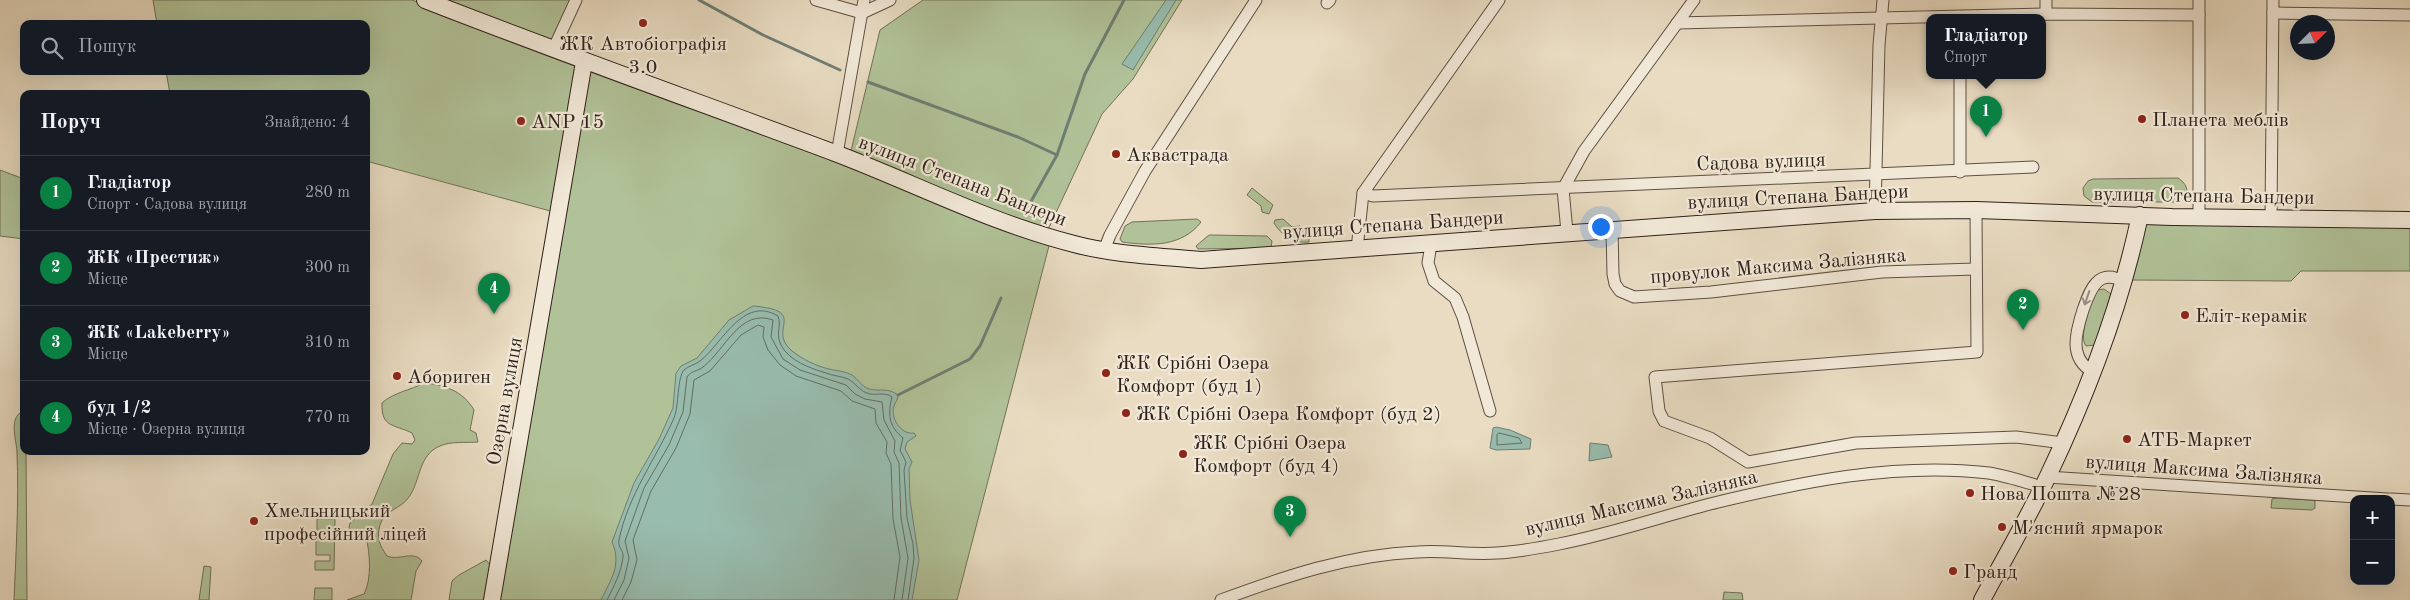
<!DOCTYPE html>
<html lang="uk">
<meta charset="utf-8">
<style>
body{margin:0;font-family:"Old Standard TT",serif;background:#20242c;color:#f1f3f6}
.controls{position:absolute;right:15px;bottom:15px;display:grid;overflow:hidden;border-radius:10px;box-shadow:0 5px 20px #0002}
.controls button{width:45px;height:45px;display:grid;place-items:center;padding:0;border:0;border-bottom:1px solid #363941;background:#171b24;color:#f1f3f6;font:25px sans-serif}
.compass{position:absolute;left:2290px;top:15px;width:45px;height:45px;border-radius:50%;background:#171b24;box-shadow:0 5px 20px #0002;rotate:66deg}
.you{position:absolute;left:1600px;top:226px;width:18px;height:18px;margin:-12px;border:4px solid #fff;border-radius:50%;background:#1a73e8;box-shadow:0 0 0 8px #1a73e833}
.badge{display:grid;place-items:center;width:32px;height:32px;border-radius:50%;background:#0b8043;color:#fff;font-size:16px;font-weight:700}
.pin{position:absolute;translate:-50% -41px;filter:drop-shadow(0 1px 2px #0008)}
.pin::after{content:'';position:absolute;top:26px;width:18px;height:15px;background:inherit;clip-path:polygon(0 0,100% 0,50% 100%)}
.popup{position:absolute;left:1926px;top:14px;width:120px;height:65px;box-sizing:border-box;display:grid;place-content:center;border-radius:10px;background:#171b24;filter:drop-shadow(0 1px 4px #0005);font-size:16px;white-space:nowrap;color:#9ea1a6}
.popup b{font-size:19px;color:#f1f3f6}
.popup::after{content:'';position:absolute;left:50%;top:100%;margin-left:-10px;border:10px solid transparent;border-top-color:#171b24}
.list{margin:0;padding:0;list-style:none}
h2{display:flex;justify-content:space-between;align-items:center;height:65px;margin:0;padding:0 20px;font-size:21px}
h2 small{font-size:16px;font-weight:400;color:#9ea1a6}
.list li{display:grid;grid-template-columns:32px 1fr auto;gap:15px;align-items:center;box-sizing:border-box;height:75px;padding:0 20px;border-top:1px solid #363941}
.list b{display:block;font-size:19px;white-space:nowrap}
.list p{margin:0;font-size:16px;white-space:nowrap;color:#9ea1a6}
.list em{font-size:16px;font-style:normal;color:#9ea1a6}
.icon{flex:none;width:28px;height:28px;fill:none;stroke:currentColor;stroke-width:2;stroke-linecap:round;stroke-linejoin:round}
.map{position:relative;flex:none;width:2410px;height:600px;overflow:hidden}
.search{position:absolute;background:#171b24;box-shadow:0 5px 20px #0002;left:20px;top:20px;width:350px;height:55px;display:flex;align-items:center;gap:12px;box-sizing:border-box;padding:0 18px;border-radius:10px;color:#9ea1a6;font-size:19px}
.panel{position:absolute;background:#171b24;box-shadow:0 5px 20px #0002;left:20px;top:90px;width:350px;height:365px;border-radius:10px}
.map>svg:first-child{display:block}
.green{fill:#b1c298;stroke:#707159}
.water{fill:#98bcae;stroke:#6e7e73}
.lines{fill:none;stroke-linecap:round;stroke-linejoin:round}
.shore{stroke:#636e64;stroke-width:1}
.stream{stroke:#6e7e73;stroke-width:3}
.street-casing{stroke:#5d4f44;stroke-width:13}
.secondary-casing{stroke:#2e201a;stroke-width:18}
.street{stroke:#f1e8d7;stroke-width:11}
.secondary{stroke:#f1e8d7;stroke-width:16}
.oneway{stroke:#998e82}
.poi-dot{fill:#8f2418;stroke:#f1e8d7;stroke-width:2}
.labels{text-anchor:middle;stroke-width:4.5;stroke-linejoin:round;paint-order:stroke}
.poi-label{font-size:20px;fill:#2e201a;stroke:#f1e8d7;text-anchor:start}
.street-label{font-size:20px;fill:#2e201a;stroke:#f1e8d7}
</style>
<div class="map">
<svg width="2410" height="600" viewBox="0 0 2410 600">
<rect width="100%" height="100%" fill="#e9dcc2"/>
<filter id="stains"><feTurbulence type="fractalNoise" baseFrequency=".004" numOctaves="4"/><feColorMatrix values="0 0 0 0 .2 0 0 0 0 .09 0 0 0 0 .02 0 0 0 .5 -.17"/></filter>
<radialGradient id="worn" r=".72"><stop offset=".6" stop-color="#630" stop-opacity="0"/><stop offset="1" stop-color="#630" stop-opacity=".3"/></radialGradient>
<g class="green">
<path d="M153,0h259l167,65 -25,147 -188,-51v-67h-196l-4,-23h200v-47h-209z"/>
<path d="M437,0h135l-20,45z"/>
<path d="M923,0h259l-49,79 -31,35 -55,118 -197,-77 30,-125z"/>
<path d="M587,68l463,174 -93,358h-461z"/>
<path d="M0,170l24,9v60l-24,-3z"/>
<path d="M2178,178c8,5 11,12 8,21l-6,3h-88l-8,-6 -1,-8 5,-7 5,-2z"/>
<path d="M1252,188l21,17 -4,9 -7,-2 -1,-6 -14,-11z"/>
<path d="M1197,219l4,3c-19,25 -50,24 -79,20l-2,-3 5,-13 7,-4z"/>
<path d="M1283,219l9,8 8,-1 9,9v7c-14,2 -28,-7 -35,-19l1,-3z"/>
<path d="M2143,220l267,3v48h-109l-10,10 -162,-1z"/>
<path d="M1209,235l58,1 5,5 -1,7 -73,1 -2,-3z"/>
<path d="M2104,289l7,5 -15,51 -10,1c-8,-9 5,-46 12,-56z"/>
<path d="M424,383c21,2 39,8 50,27l-4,20 6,3 2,9c-13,1 -27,-1 -38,4 -22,9 -19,34 -31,51 -8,12 -25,13 -29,28 -4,13 0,21 7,31 12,5 27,-6 35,5l-6,10 -5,29h-64l17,-6c8,-15 6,-41 2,-57l-10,-3 -7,-6 1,-5 22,-19 21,-50 9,-11 10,1 3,-4 -3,-7c-18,-9 -31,-5 -30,-30 10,-10 29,-13 42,-20z"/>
<path d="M20,413l4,1v37h2l1,149h-13c2,-49 5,-98 3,-147 0,-11 -8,-32 3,-40z"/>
<path d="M2276,498l36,2 3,1v7l-3,2 -41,-2 1,-9z"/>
<path d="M317,519h18l-1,51h-19v-9h15v-6h-14v-15l15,1v-8l-14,-1z"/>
<path d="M486,560l5,6 -6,34h-36l3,-19 7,-6z"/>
<path d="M204,566l7,1 -2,33h-10z"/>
<path d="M315,588h17v12h-18z"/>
<path d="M1724,592l18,1 1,7h-20z"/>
</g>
<g class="water">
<path d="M1166,0h10l-43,70 -11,-6z"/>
<path d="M753,306c57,5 13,23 39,45 10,8 24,15 37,18 7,2 16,2 23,6 6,4 9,11 17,14 12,3 18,-2 29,6 0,4 -2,6 -4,11 -4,12 7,29 20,27l2,3 -9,6 -2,7 7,13 -3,7 1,31 9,60 -7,40h-311c10,-21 21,-35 11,-58l22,-59 25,-44 14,-31 3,-35 5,-7 16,-8 32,-38z"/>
<path d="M1496,427l14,3 21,9 -1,10 -34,1 -6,-2 3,-20z"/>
<path d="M1590,443l18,2 4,12 -23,4z"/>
</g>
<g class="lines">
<g class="shore">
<path d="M1499,433l20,5 3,5 -25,2v-10z"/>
<path d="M607,600c7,-14 14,-27 16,-43 1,-6 -6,-11 -4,-17 9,-45 37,-81 55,-122 5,-12 3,-40 10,-48 4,-4 11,-5 16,-9 22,-17 43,-66 78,-45 4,10 -3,17 3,29 8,16 29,23 45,28 7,3 15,3 22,6 8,4 12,13 22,15 7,1 16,-2 22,3 -4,16 -4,29 11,41l-3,12 6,12 -2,8 3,48 6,26 1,14 -6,42"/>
<path d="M614,600l10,-20 5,-22 -4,-17 19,-53 25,-43 14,-33 4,-35c4,-6 11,-6 16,-10 22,-17 37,-59 70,-47l-2,17 12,22 17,11 46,15 9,9 10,5 17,3 2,18 11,21 -1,11 5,11 2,55 7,40 -6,42"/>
<path d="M622,600l9,-18 6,-22 -4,-20 18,-49 25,-43 14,-34 4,-34 16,-9 31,-36 17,-10 6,2 -1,10 5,13 12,15 16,11 45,15 11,10 23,8 1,14 11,19 -1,11 5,11 2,55 7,38 -6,43"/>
</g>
<g class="stream">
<path d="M699,0l64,35 77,35"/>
<path d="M868,82l150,55 39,18"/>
<path d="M1029,205l28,-50 28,-81 39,-74"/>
<path d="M898,395l72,-36 10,-13 21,-48"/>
</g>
<g class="street-casing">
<g id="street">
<path d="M816,0l46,13"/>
<path d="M1327,3l3,-3"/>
<path d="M862,13l28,-13"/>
<path d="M2273,13l137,2"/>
<path d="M2046,14v-14"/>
<path d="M1677,23l369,-9 153,1"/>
<path d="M553,50l23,-50"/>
<path d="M1960,76v96"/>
<path d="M837,154l27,-154"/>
<path d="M1563,189l21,-38 110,-151"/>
<path d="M1563,189l4,43"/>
<path d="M1363,193l10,3 660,-29"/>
<path d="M1976,210l1,142 -322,25 4,34 5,10 46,17 38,24 108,-19 160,-6 47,6"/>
<path d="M1875,211l4,-166 4,-45"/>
<path d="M2199,217v-217"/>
<path d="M2271,218l2,-218"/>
<path d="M1612,229l1,45 2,10 5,7 14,6 77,-5 171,-20 93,-3"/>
<path d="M1431,244l-3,19 6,18 21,17 8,19 27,94"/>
<path d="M1357,249l6,-56 136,-193"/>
<path d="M1104,250l6,-15 35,-64 111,-171"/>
<path d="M2093,372c-25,-14 -17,-40 -10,-62 7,-20 15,-43 41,-28"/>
<path d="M2047,477l341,22"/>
<path d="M2391,499l19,1"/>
<path d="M1221,600c65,-24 127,-45 196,-48 26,-2 53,3 80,1 20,-1 42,-5 62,-9 52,-10 101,-27 151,-40 91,-22 185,-42 279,-31 18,3 36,9 53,14"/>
</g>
</g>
<g class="secondary-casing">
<g id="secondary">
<path d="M425,0c136,53 273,102 410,153 79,30 156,70 239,91 41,11 85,12 127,16l674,-49 101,-1 196,7 238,3"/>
<path d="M492,600l92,-538"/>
<path d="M1982,600c22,-41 46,-82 66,-124 40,-84 73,-170 92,-261"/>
</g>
</g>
<use href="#street" class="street"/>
<use href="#secondary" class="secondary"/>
</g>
<defs><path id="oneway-shaft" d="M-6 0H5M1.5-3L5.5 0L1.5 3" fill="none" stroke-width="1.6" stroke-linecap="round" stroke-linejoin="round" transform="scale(1.25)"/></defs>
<use class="oneway" href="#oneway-shaft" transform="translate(2087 298) rotate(109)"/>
<g class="poi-dot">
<circle cx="643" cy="23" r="5"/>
<circle cx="2142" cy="119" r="5"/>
<circle cx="521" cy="121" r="5"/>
<circle cx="1116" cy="154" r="5"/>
<circle cx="2185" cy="315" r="5"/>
<circle cx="1106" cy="373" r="5"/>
<circle cx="397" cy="376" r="5"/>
<circle cx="1126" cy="413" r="5"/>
<circle cx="2127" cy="439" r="5"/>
<circle cx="1183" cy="454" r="5"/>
<circle cx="1970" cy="493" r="5"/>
<circle cx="254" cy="521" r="5"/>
<circle cx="2002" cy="527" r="5"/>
<circle cx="1953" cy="571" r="5"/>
</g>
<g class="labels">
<g class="poi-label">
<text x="643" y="50" text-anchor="middle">ЖК Автобіографія<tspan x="643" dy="23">3.0</tspan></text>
<text x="2152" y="126">Планета меблів</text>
<text x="531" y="128">ANP 15</text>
<text x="1126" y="161">Аквастрада</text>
<text x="2195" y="322">Еліт-керамік</text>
<text x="1116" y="369">ЖК Срібні Озера<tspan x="1116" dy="23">Комфорт (буд 1)</tspan></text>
<text x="407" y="383">Абориген</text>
<text x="1136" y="420">ЖК Срібні Озера Комфорт (буд 2)</text>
<text x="2137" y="446">АТБ-Маркет</text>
<text x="1193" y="449">ЖК Срібні Озера<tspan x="1193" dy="23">Комфорт (буд 4)</tspan></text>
<text x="1980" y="500">Нова Пошта №28</text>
<text x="264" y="517">Хмельницький<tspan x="264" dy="23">професійний ліцей</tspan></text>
<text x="2012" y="534">М'ясний ярмарок</text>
<text x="1963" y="578">Гранд</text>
</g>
<g class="street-label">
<text transform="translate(1761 161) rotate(-2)" y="7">Садова вулиця</text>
<text transform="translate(963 180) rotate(21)" y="7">вулиця Степана Бандери</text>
<text transform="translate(2204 195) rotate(1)" y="7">вулиця Степана Бандери</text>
<text transform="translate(1798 196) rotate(-3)" y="7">вулиця Степана Бандери</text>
<text transform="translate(1393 224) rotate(-4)" y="7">вулиця Степана Бандери</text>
<text transform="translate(1778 265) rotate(-5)" y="7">провулок Максима Залізняка</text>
<text transform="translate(504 401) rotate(-80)" y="7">Озерна вулиця</text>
<text transform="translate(2204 469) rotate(4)" y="7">вулиця Максима Залізняка</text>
<text transform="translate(1641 502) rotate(-13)" y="7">вулиця Максима Залізняка</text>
</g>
</g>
<rect width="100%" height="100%" filter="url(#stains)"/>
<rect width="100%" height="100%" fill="url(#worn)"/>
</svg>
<div class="controls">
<button>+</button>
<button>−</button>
</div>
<svg class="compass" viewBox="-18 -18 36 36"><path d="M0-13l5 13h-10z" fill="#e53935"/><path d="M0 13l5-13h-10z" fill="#9ea1a6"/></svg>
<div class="you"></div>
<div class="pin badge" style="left:1986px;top:137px">1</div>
<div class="popup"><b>Гладіатор</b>Спорт</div>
<div class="pin badge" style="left:2023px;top:330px">2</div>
<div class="pin badge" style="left:1290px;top:537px">3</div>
<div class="pin badge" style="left:494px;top:314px">4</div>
<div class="search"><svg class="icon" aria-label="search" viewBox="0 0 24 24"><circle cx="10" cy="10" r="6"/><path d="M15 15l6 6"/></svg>Пошук</div>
<section class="panel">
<h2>Поруч<small>Знайдено: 4</small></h2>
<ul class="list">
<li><span class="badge">1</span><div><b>Гладіатор</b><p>Спорт · Садова вулиця</p></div><em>280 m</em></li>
<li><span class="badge">2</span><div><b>ЖК «Престиж»</b><p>Місце</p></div><em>300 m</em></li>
<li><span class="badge">3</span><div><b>ЖК «Lakeberry»</b><p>Місце</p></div><em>310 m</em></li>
<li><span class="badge">4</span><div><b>буд 1/2</b><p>Місце · Озерна вулиця</p></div><em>770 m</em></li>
</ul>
</section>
</div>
